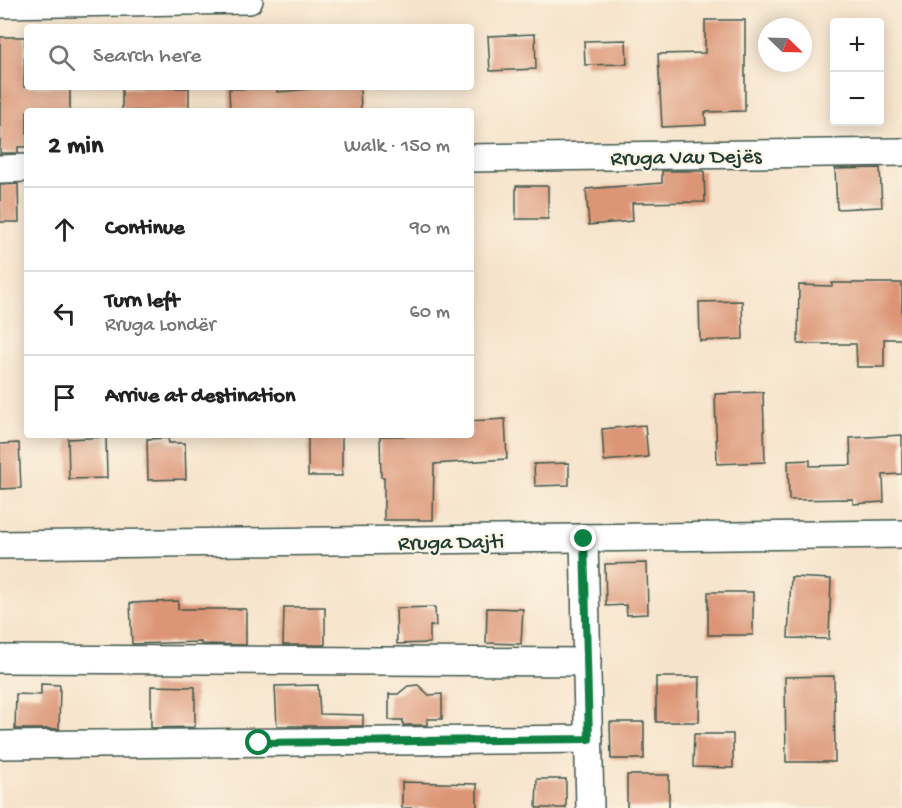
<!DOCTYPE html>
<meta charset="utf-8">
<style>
body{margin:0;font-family:"Gochi Hand",sans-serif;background:#f6f6f6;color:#222}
.controls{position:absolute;right:18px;top:18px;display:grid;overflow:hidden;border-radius:6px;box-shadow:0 3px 15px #0003}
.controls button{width:54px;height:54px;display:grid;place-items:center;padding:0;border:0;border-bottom:2px solid #e0e0e0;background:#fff;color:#222;font:30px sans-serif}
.compass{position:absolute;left:758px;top:18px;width:54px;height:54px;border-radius:50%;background:#fff;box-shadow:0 3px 15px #0003;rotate:113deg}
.stop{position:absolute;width:18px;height:18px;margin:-14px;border:4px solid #0b8043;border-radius:50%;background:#fff}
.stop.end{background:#0b8043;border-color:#fff;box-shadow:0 2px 6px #0008}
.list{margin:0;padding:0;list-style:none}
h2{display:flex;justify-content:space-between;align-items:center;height:78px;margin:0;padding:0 24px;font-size:26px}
h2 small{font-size:20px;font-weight:400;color:#767676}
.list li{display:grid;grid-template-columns:39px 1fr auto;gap:18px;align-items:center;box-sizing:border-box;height:84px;padding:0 24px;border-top:2px solid #e0e0e0}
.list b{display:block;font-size:22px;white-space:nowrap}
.list p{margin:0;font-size:20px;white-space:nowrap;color:#767676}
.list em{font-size:20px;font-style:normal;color:#767676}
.icon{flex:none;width:33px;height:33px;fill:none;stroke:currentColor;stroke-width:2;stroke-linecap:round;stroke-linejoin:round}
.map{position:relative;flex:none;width:902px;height:808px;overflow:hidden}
.search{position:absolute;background:#fff;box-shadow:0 3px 15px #0003;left:24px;top:24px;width:450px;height:66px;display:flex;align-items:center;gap:15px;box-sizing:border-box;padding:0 21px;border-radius:6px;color:#767676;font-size:22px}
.panel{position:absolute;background:#fff;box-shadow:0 3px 15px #0003;left:24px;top:108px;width:450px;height:330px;border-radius:6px}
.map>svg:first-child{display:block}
.building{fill:#dc9576}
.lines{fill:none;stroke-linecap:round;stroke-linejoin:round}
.minor-casing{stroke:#3f564b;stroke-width:30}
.minor{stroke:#fff;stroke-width:27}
.route{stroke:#0b8043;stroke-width:8}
.labels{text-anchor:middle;stroke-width:4.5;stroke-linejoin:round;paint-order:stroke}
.street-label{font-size:22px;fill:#1f3d34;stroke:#fcf5e5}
</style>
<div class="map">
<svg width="902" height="808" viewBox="0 0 902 808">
<rect width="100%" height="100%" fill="#fcf5e5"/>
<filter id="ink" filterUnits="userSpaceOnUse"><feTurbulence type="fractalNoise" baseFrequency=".0167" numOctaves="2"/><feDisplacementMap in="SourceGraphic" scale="12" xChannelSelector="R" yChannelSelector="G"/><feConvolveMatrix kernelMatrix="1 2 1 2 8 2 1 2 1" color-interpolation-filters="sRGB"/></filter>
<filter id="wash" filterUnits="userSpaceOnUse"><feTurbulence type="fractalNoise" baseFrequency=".008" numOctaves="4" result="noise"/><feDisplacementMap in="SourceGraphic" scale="24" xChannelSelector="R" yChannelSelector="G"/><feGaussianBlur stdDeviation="1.35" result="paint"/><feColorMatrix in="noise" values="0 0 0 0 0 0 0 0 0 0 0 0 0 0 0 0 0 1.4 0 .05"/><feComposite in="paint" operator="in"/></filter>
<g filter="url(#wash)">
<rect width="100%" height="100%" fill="#f6e3cb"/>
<g id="blocks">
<g class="building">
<path d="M705,20h40v91l-40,1 1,13 -44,2 -4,-73 47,-1z"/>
<path d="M535,34l1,35 -46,2 -2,-35z"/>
<path d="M0,37h25l-1,50h46v24h-43v36h-9v6h-18z"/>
<path d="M626,40l1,24 -42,1 -1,-24z"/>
<path d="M334,87h26l1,24h-131l-1,-22 48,-1v4z"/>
<rect x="122" y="88" width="67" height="23"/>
<path d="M880,168l2,39 -45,2 -2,-40z"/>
<path d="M662,171h42l1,31 -73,1 1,18 -44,4 -3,-36 76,-6z"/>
<path d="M18,184l1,38h-19v-37z"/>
<rect x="516" y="186" width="32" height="33"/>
<path d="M832,283h70v56h-18v28h-27l-1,-23h-58l1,-59 33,1z"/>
<path d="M742,301l1,38 -43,2 -1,-39z"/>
<path d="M763,392l2,70 -48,2 -2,-70z"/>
<path d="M505,419l2,40 -73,5 -1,56h-49v-43h-3l-1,-41 91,-1v-14z"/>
<path d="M645,425l3,32 -44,4 -2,-32z"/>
<path d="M902,435v39l-19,1 1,27 -31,2v-5l-64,1 -1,-39 22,-1v6l41,-1 -1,-27z"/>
<rect x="308" y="436" width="34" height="40"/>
<path d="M106,437l1,41 -38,1 -1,-40z"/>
<path d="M168,438l1,5h16l1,36 -38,1 -1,-41z"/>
<path d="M19,443l2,45 -21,1v-45z"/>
<path d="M569,463v22l-34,1 -1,-22z"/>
<path d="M647,563l1,51 -21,1 -1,-10 -20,1 -1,-42z"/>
<path d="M791,577l40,2 -2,60 -41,-1z"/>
<rect x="708" y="592" width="45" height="43"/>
<path d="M178,601v8h68v36l-45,-1v-2l-69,2 -2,-41z"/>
<path d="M284,607h41v38h-42z"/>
<path d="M435,607l1,19h-6v17l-33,1 -1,-36z"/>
<path d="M487,608l36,1 -2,35 -35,-1z"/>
<path d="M834,676l1,86h-49l-1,-85z"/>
<path d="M656,677h44l-1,45h-43z"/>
<path d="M41,684l19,1 -1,44h-44l1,-35 25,1z"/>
<path d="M318,685l2,29 43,1v11h-86l-2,-40z"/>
<path d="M418,685l11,10 13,-1v25h-15v6h-24v-5h-14v-26h9l10,-8z"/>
<path d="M151,686l44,1v40l-44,1z"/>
<path d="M610,722h34v37h-33z"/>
<path d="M694,734h39v34l-40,-1z"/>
<rect x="627" y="775" width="42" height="33"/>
<path d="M537,779h29v29h-30z"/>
<path d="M402,782l75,2v24h-75z"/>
</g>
</g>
</g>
<g filter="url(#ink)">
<use href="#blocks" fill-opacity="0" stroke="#3f564b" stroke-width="1.5"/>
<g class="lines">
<g class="minor-casing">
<g id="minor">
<path d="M0,4l249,-4"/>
<path d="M471,158l431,-6"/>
<path d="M0,169l27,-1"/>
<path d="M584,539l6,269"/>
<path d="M0,545l902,-11"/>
<path d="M0,659l587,3"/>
<path d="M0,745l589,-6"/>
</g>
</g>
<use href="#minor" class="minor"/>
</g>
</g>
<g class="lines" filter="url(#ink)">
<path class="route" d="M259,743l330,-4 -5,-200"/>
</g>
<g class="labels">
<g class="street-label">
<text transform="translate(686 155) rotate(-1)" y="8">Rruga Vau Dejës</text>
<text transform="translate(451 540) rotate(-1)" y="8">Rruga Dajti</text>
</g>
</g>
</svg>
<div class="controls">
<button>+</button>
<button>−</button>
</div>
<svg class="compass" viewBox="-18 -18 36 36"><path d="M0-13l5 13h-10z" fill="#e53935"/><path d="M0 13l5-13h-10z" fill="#767676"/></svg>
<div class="stop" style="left:259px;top:743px"></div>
<div class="stop end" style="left:584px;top:539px"></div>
<div class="search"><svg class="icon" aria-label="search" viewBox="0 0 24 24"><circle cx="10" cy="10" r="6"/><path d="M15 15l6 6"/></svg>Search here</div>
<section class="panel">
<h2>2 min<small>Walk · 150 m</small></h2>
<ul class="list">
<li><svg class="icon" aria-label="ahead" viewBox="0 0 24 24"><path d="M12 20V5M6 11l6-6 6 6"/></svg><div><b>Continue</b></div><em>90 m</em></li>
<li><svg class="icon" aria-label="left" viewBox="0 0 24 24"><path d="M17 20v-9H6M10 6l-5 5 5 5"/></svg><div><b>Turn left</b><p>Rruga Londër</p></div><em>60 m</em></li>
<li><svg class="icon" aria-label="arrive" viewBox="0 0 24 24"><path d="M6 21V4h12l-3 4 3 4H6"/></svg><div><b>Arrive at destination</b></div></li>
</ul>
</section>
</div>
